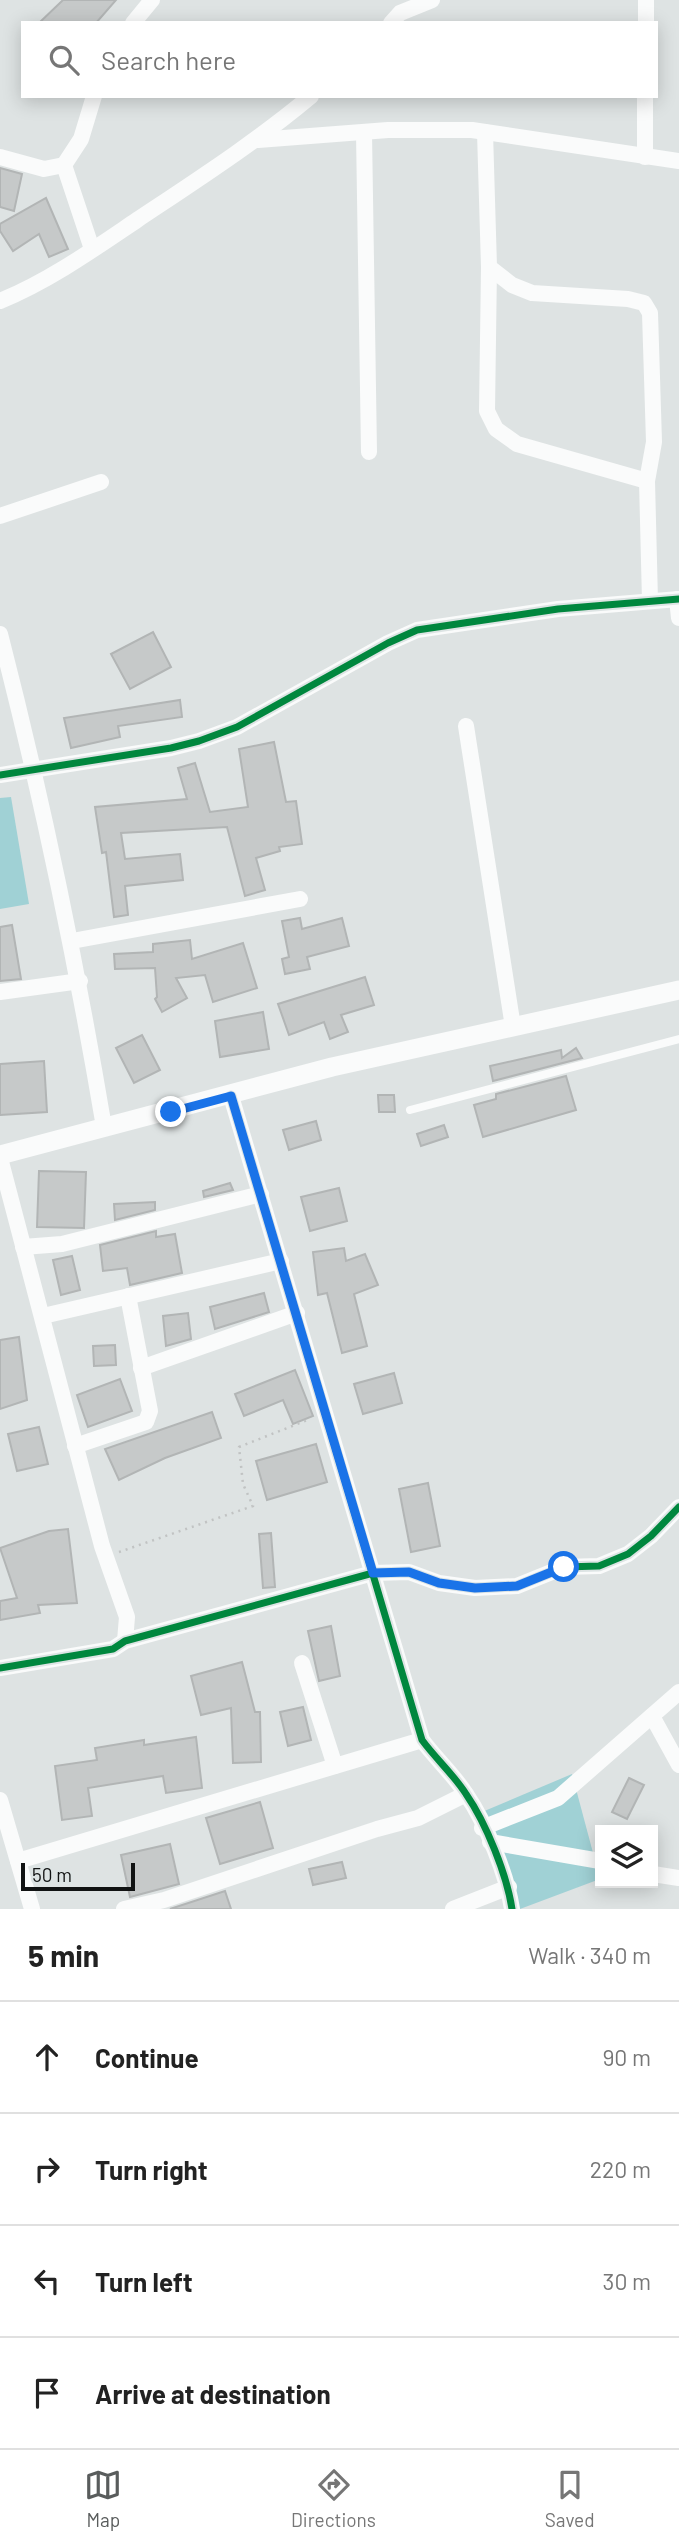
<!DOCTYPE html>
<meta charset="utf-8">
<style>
body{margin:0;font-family:Barlow,sans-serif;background:#f2f2f2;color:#222}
.controls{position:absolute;right:21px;bottom:21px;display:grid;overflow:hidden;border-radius:0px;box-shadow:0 4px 18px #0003}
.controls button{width:63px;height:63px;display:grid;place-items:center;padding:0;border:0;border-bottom:2px solid #e0e0e0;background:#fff;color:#222;font:35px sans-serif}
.scale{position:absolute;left:21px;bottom:18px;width:114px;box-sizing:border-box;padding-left:7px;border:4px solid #111313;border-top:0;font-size:19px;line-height:24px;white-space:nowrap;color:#111313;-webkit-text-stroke:5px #dde4e4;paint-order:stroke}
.stop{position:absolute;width:21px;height:21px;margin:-16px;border:5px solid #1a73e8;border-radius:50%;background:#fff}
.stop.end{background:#1a73e8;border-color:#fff;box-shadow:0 2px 7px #0008}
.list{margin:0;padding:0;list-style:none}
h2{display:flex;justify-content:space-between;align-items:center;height:91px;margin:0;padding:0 28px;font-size:30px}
h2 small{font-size:23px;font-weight:400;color:#767676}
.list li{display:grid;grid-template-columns:46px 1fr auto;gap:21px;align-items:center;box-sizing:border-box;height:112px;padding:0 28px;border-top:2px solid #e0e0e0}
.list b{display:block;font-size:26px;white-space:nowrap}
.list em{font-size:23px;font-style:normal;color:#767676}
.icon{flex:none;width:38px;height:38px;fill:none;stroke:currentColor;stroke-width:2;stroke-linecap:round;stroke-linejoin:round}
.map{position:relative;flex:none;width:679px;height:1909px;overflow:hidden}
.search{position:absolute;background:#fff;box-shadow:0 4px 18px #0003;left:21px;right:21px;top:21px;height:77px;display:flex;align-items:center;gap:18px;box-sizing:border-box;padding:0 24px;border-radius:0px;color:#767676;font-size:26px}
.sheet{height:539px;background:#fff}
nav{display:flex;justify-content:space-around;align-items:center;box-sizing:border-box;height:98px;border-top:2px solid #e0e0e0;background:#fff;font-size:19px;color:#767676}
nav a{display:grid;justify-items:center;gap:4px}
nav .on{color:#595c5c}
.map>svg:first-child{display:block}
.green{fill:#a0d1d5}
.building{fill:#c6c9c9;stroke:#b2b5b5;stroke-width:2}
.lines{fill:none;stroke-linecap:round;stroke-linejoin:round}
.path{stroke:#c1c3c3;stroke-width:2.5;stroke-dasharray:2 5;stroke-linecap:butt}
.service{stroke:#fafbfb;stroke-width:8}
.minor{stroke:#fafbfb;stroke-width:16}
.tertiary{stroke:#fafbfb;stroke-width:19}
.cycleway-casing{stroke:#dde4e4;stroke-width:11}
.cycleway{stroke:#00873e;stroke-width:7}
.route{stroke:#1a73e8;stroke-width:9}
</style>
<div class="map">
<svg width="679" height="1909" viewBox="0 0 679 1909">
<rect width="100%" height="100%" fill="#dee3e3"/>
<g class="green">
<path d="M11,797l18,107 -29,5v-111z"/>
<path d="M572,1774l28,105 -80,30h-8l-30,-97z"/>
</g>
<g class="building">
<path d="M63,0h53l-20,23h-57z"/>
<path d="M0,168l22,6 -8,37 -14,-4z"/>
<path d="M46,198l22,51 -19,8 -10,-23 -26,17 -13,-20v-7z"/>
<path d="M153,632l18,35 -41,22 -19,-35z"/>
<path d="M180,700l2,17 -64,9 2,11 -49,11 -7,-30z"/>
<path d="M274,742l12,60 10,-1 6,43 -23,3 1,4 -24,7 9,32 -20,6 -18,-69 -106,6 4,26 55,-5 3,26 -58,6 3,29 -14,2 -8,-65 -4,1 -7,-46 92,-8 -9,-31 17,-5 15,49 38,-5 -9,-58z"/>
<path d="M300,918l2,11 40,-11 7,28 -42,11 3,12 -25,5 -3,-15 7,-2 -7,-36z"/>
<path d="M12,925l9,54 -21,2v-54z"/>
<path d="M190,940l2,19 51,-16 14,45 -44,14 -8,-27 -29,3 11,20 -25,14 -7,-13 2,-2 -2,-29 -40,1 -1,-15 39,-2v-8z"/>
<path d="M365,977l9,28 -33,10 7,17 -18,7 -6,-17 -35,13 -11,-31z"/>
<path d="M263,1012l6,37 -49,8 -5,-36z"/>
<path d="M142,1035l18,35 -26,13 -18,-35z"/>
<path d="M576,1048l6,10 -89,23 -3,-15 71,-16 1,8z"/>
<path d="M44,1061l3,51 -47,3v-51z"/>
<path d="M566,1076l10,34 -93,27 -9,-32 22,-6v-5z"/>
<path d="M378,1095h16l1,17h-16z"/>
<path d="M316,1121l5,19 -32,10 -6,-20z"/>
<path d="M444,1125l4,12 -27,9 -4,-12z"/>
<path d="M39,1171l47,1 -2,56 -47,-1z"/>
<path d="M230,1183l3,7 -29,7 -1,-6z"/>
<path d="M339,1188l8,33 -37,10 -9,-34z"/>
<path d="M155,1202v8l-40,10 -1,-16z"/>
<path d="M156,1231v6l19,-3 7,39 -52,12 -3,-17 -24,3 -3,-26z"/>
<path d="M344,1248l2,13 19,-7 13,31 -24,9 13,52 -25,7 -15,-60 -9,2 -5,-43z"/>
<path d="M72,1256l8,34 -19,5 -8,-35z"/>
<path d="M264,1293l5,19 -54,17 -5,-22z"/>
<path d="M188,1313l3,26 -25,7 -3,-30z"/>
<path d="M19,1337l8,63 -27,9v-69z"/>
<path d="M115,1345l1,20 -22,1 -1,-20z"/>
<path d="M295,1370l18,46 -20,8 -10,-24 -39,16 -9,-22z"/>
<path d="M394,1373l8,30 -39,11 -9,-30z"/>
<path d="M120,1379l12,32 -44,16 -11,-32z"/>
<path d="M212,1412l9,26 -56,20 -46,22 -14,-31z"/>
<path d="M39,1427l9,37 -31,7 -9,-37z"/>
<path d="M316,1444l11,38 -60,18 -11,-39z"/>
<path d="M428,1483l12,63 -29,6 -12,-63z"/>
<path d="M68,1529l9,74 -39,2 2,8 -40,7v-19l17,-3 -17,-50 49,-17z"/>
<path d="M271,1533l4,54 -12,1 -4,-54z"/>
<path d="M331,1626l9,50 -21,5 -11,-50z"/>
<path d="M242,1662l13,50h5l1,50 -28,1 -2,-55 -30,7 -10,-39z"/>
<path d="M303,1707l8,33 -23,6 -8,-34z"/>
<path d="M196,1737l6,51 -36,5 -3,-17 -75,12 4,28 -30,4 -7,-54 42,-6 -2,-12 49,-8v5z"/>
<path d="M629,1778l15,7 -17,34 -15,-7z"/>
<path d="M260,1802l13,46 -53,16 -14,-46z"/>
<path d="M170,1844l9,40 -49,13 -9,-42z"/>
<path d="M342,1862l4,16 -33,7 -4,-16z"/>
<path d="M225,1891l6,18h-61z"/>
</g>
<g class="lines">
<path class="path" d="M119,1552l134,-46 -10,-22 -4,-37 71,-28"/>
<path class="service" d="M410,1110l269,-71"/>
<g class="minor">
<path d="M133,23l19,-23"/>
<path d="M391,23l9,-10 32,-13"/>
<path d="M646,23v-23"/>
<path d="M485,132l4,135 23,18 20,8 96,6 16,4 6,10 4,129 -7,39 3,120"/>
<path d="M364,133l5,319"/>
<path d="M258,140l130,-10h84l207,31"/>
<path d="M0,157l44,12 20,-4 17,-26 13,-43"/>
<path d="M645,157v-61"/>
<path d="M64,165l28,84"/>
<path d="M489,267l-2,144 9,18 21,15 130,37"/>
<path d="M0,301c49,-20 94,-52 137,-81 60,-40 119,-78 174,-124"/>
<path d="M0,516l101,-34"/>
<path d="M677,599l2,19"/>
<path d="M0,634c42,163 76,327 104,493"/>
<path d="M466,726l47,301"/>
<path d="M0,775l171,-27 28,-7 38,-14 151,-84 29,-13 141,-21 121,-10"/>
<path d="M72,941l228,-42"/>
<path d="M0,992l80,-11"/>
<path d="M231,1096l191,644c14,19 32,35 44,54 20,29 41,81 46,115"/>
<path d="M0,1158l102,388 25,71 -2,24"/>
<path d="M23,1247l39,-3 199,-50"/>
<path d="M43,1316l238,-55"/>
<path d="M141,1368l156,-55"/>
<path d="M75,1446l71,-24 4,-11 -22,-115"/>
<path d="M302,1663l33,103"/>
<path d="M0,1668l113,-19 12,-8 248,-68 36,-1 30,11 36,5 42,-2 47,-19 35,-1 29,-12 23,-18 28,-29"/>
<path d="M652,1716l27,49"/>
<path d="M0,1800l32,109"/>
<path d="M482,1828l76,-30 121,-106"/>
<path d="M490,1842l110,19"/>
<path d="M18,1861l404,-121"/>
<path d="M653,1874l26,4"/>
<path d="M124,1909l40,-9 213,-71 41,-11 48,-24"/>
<path d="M453,1909l56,-22"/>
</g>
<path class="tertiary" d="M0,1155l332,-88 347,-77"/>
<g class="cycleway-casing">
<g id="cycleway">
<path d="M0,775l171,-27 28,-7 38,-14 151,-84 29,-13 141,-21 121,-10"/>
<path d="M231,1096l191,644c14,19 32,35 44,54 20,29 41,81 46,115"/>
<path d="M0,1668l113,-19 12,-8 248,-68 36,-1 30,11 36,5 42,-2 47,-19 35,-1 29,-12 23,-18 28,-29"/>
</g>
</g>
<use href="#cycleway" class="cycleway"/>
</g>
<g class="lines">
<path class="route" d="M171,1112l60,-16 142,477 36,-1 30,11 36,5 42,-2 47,-19"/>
</g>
</svg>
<div class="controls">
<button><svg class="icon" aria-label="layers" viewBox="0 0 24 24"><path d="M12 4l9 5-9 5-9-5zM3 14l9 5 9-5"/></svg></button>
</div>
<div class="scale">50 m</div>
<div class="stop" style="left:564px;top:1567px"></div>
<div class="stop end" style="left:171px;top:1112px"></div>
<div class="search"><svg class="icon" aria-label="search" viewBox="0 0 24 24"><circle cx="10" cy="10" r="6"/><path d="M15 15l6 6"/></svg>Search here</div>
</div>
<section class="sheet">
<h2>5 min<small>Walk · 340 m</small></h2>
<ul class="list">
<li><svg class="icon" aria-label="ahead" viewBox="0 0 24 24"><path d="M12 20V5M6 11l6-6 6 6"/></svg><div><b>Continue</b></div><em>90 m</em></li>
<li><svg class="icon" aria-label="right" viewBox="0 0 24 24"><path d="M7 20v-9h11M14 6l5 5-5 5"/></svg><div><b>Turn right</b></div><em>220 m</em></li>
<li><svg class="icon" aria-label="left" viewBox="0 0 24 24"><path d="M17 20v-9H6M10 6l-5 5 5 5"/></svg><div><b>Turn left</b></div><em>30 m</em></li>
<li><svg class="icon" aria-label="arrive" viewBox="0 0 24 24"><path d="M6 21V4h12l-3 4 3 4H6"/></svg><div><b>Arrive at destination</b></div></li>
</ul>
</section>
<nav>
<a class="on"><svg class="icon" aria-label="map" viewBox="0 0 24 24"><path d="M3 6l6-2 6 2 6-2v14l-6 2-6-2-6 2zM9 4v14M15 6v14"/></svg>Map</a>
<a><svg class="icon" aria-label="directions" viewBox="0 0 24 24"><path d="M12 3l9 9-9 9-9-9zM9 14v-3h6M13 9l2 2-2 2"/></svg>Directions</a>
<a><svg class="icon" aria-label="saved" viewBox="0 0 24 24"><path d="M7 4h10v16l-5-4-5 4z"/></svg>Saved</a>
</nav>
